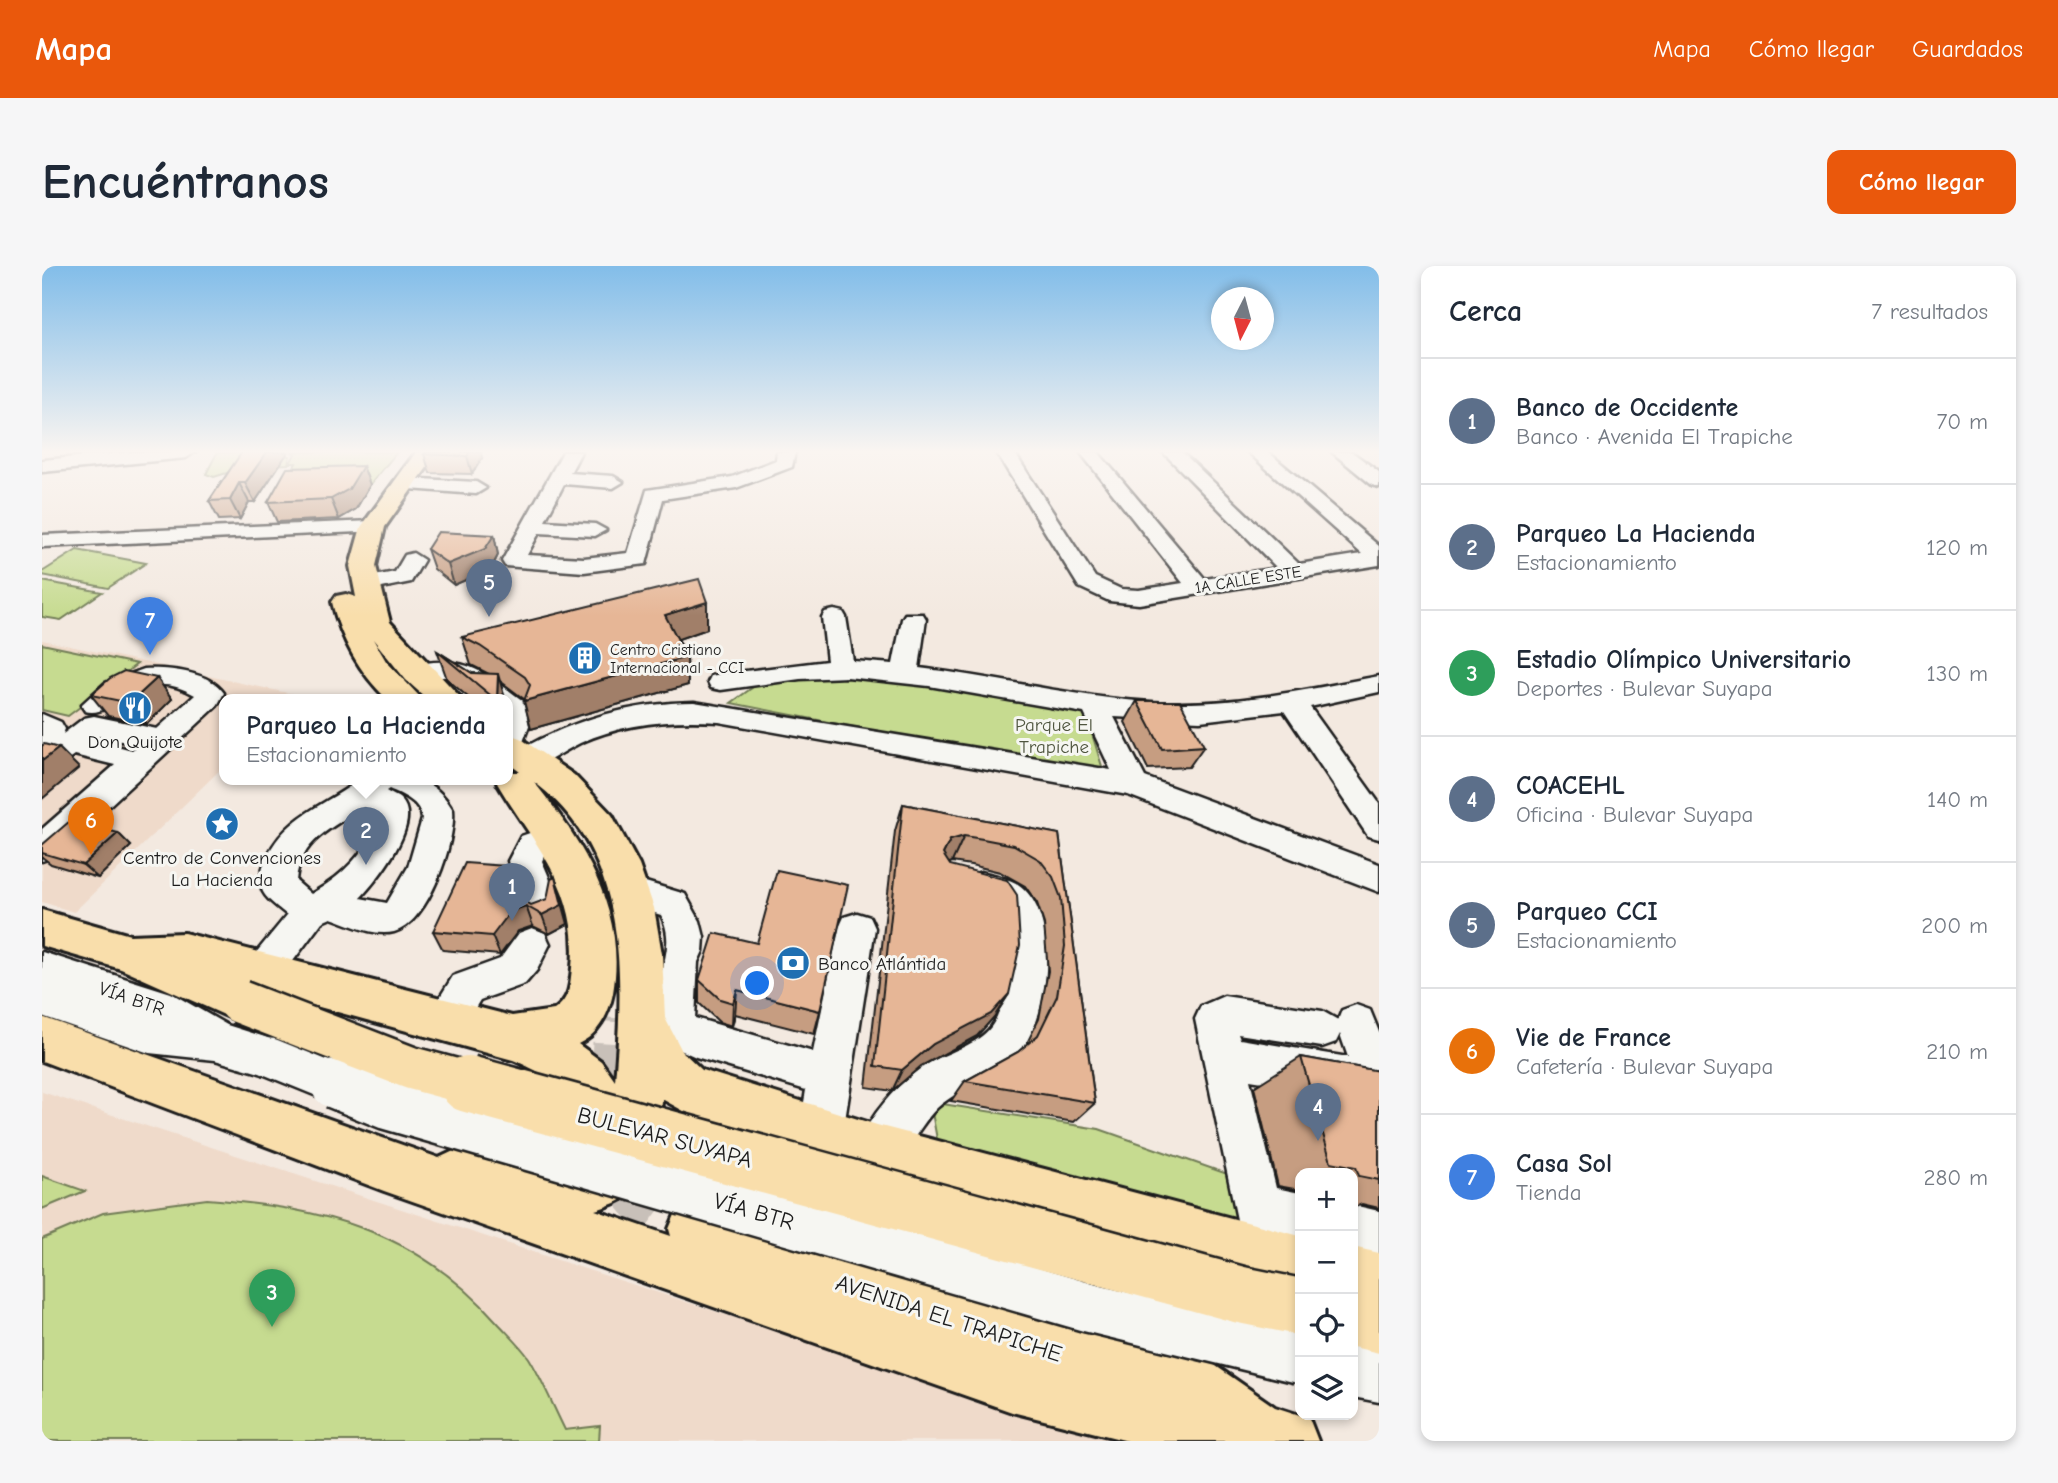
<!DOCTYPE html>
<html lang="es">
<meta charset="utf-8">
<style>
body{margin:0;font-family:"Comic Neue",sans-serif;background:#f6f6f7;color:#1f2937}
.controls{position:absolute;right:21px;bottom:21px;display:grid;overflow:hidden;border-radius:14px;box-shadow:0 4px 10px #0003}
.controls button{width:63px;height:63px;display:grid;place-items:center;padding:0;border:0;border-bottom:2px solid #e0e1e3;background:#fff;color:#1f2937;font:35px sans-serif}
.compass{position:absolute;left:1169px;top:21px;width:63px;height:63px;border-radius:50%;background:#fff;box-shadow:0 4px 10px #0003;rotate:186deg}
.you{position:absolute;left:716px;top:718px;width:24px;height:24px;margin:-18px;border:5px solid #fff;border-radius:50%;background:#1a73e8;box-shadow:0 0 0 10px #1a73e833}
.badge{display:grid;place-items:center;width:46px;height:46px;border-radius:50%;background:#ea580c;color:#fff;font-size:23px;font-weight:700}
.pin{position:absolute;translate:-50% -58px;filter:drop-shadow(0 2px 4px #0008)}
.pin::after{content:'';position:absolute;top:37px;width:24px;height:21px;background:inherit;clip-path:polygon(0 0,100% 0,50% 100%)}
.popup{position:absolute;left:177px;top:428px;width:294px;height:91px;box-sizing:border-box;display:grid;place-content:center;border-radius:14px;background:#fff;filter:drop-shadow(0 2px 5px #0005);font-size:23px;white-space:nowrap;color:#747a83}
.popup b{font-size:26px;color:#1f2937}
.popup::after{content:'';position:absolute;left:50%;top:100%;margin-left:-14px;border:14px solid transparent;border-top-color:#fff}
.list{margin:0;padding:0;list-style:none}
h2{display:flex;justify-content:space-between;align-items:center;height:91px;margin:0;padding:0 28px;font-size:30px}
h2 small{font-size:23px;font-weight:400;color:#747a83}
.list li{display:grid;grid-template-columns:46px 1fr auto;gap:21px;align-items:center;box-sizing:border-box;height:126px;padding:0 28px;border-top:2px solid #e0e1e3}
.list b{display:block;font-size:26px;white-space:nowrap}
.list p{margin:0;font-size:23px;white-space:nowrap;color:#747a83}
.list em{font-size:23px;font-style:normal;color:#747a83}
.icon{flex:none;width:38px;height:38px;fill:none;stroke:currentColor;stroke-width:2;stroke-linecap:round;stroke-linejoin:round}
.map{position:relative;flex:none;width:1337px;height:1175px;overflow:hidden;border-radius:14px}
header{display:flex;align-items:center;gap:42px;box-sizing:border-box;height:98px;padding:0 35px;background:#ea580c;color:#fff}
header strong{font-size:33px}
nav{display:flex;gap:38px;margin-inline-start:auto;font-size:24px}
.intro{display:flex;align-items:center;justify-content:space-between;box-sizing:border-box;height:168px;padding:0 42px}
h1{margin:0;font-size:49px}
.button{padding:18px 32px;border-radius:14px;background:#ea580c;color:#fff;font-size:24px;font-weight:700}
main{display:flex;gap:42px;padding:0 42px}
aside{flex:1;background:#fff;border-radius:14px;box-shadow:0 4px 10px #0003}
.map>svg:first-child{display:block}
.built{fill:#efdaca}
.green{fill:#c6db90;stroke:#717c56;stroke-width:2}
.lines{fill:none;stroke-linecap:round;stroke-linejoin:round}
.major-tunnel-far1{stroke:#c8c0b9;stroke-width:42;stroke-dasharray:42 21;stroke-linecap:butt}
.major-tunnel{stroke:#c8c0b9;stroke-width:56;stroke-dasharray:56 28;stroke-linecap:butt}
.minor-casing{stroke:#1c1c1c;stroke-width:5}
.major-casing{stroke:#1c1c1c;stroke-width:6}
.minor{fill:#f6f6f2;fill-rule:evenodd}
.major{fill:#f9deab;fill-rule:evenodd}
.minor-bridge-far1-casing{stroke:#1c1c1c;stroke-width:42;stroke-linecap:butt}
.minor-bridge-casing{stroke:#1c1c1c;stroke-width:53;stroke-linecap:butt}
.major-bridge-far1-casing{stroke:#1c1c1c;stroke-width:47;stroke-linecap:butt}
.major-bridge-casing{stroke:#1c1c1c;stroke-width:61;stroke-linecap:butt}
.minor-bridge-far1{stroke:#f6f6f2;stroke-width:37}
.minor-bridge{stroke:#f6f6f2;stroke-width:48}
.major-bridge-far1{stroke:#f9deab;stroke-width:42}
.major-bridge{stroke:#f9deab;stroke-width:56}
.wall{fill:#c69d81;stroke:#1c1c1c;stroke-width:2}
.shaded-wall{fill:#a17f69;stroke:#1c1c1c;stroke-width:2}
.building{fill:#e6b696;stroke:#1c1c1c;stroke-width:2}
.labels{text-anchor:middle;stroke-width:6;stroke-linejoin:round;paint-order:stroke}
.far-street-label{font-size:16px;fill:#1c1c1c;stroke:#f6f6f2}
.far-poi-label{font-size:16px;fill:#1c1c1c;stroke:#f6f6f2;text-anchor:start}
.park-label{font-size:19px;fill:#4f553f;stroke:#f6f6f2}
.poi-label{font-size:19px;fill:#1c1c1c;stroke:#f6f6f2}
.street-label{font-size:19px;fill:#1c1c1c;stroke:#f6f6f2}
.near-street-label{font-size:23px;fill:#1c1c1c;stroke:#f6f6f2}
</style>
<header>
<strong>Mapa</strong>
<nav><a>Mapa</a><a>Cómo llegar</a><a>Guardados</a></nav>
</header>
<div class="intro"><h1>Encuéntranos</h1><a class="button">Cómo llegar</a></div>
<main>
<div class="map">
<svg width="1337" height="1175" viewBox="0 0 1337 1175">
<rect width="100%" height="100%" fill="#f3e9e0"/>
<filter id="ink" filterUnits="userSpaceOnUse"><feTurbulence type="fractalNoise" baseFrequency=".0143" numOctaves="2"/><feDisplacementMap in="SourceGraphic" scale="14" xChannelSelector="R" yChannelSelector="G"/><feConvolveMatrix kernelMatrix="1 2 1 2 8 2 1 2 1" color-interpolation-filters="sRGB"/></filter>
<g filter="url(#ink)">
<g class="built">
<path d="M0,374l255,55 -4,4h-69v67l-150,146 -32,-10z"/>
<path d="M0,826l973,317 119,32h-1092z"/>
</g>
<g class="green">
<path d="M213,186l35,4 -2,8 -39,2 -35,11 -8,-3 11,-21z"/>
<path d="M250,186h105l-27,33 -87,3 13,-25h-6l5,-9z"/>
<path d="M35,284l69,13 -38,25 -66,-13v-3z"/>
<path d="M0,315l60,11 -41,28 -19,-3z"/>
<path d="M0,378l95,20 -69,52 -26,-6z"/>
<path d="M799,407l243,35 21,68 -374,-73 32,-23z"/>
<path d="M888,836l169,27 137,48 14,55 -311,-82z"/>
<path d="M0,910l43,15 -43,18z"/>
<path d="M165,933c119,9 210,32 290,123 11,12 23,23 32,36 14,23 24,48 36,72l35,-4 -1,15h-557v-202l61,-26z"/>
</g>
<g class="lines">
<path class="major-tunnel-far1" d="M569,819l4,-67"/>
<path class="major-tunnel" d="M569,818c-1,47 7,93 46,124 11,9 26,14 39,21"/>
<g class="minor-casing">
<g id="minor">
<path d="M90,186h63l-9,6 -144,14v-12z"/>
<path d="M521,186h18l-11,21 43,3 10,6 -10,6 -49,-4 -19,37 50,3 11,6 -11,6 -56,-3 -12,22 57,3 44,-5 19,-63 85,-13 44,-17 1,-8h18l-3,15 -56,21 -73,11 -17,65 -62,8 -79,-6 -3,-5z"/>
<path d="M954,186h18l81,125 26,12 18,1 44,-7 -103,-131h18l107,127 72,-11 -114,-116h19l117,112 63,-10 -114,-102h20l111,94v19l-240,39 -30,-3 -30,-14z"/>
<path d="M1290,186h20l27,20v15l-7,-2z"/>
<path d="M361,212l73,4 10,6 -10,6 -80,-6 -3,-4 3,-4z"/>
<path d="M331,255l11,6 -4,4 -338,16v-12z"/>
<path d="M371,287l11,7 -13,22 -44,9 -8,-2 -4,-5 4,-5 36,-7 10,-17z"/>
<path d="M792,344l9,2 3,5 7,44 40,3 9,-45 3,-5h18l3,5 -7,49c85,10 168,33 254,35 69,1 138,-14 206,-27v16l-69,15 69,96v36l-11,-3 -84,-125 -84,10 -86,-4 31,60 234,87v28l-251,-97 -409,-73c-48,-3 -95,1 -139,21 -18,9 -35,22 -54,27l-11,-3 -4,-7 4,-6 -7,2v-57h-26l-33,-23 -32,5 -9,-2 -4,-6 4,-6c56,-16 78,7 122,39l4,6 -14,38c54,-31 112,-47 174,-48l417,68 -27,-57 -155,-27 -82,-9 -47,2 -79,11 -10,-2 -3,-6 3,-6 10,-2 106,-13 -5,-44 3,-5z"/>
<path d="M102,403c24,-1 65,2 80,24l-7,13 -163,151 -12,4v-32l73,-64 -41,-10 -21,15 -11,3v-59l19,8 4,7 -2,5 21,-16 10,-2 63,13 38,-34c-59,-33 -78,25 -110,16l-4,-6 24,-22zM57,470l40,9 -7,5 -38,-10z"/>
<path d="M318,513c41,0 70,-10 93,31 3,32 -25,114 -59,122 -20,5 -45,-8 -63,-14l-9,4 -46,62 -13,5 -13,-5 -6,-12 6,-12 37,-45c-9,-8 -24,-17 -26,-29 -2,-9 3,-23 7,-31 19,-40 59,-50 92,-76zM347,523c14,6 32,13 33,30l-14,48 -21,36 -27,-5c16,-16 64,-76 41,-98 -3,-4 -11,-6 -15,-9zM322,541l11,7c-1,35 -36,64 -64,80l-15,-13c3,-40 37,-54 68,-74z"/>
<path d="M514,558l12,3 4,9 -4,9 -23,9 -3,7c8,19 18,37 8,56l-12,5 -12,-5c-9,-16 -10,-37 -18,-56l13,-25z"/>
<path d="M939,606c14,4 34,7 44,18 35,35 23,131 -7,166 -21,24 -57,30 -81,52 -21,21 -32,54 -60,65l-16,-6 -6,-16c14,-35 43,-70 76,-89 20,-11 46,-17 60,-35 16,-20 26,-93 11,-115 -7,-11 -22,-13 -33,-16l-5,-10 5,-10z"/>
<path d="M587,611l56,17 15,27 4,16 -1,14 -5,11 -3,56 118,34 26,-124 5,-11 13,-4 13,4 5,11 -32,205 -7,15 -15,7 -15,-7 -7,-15 7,-43 -110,-33 -29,-13c-4,-8 -10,-17 -11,-26 -7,-35 24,-66 5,-103l-44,-14 -5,-10 5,-10z"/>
<path d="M490,662l13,5 5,11 -13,26 -12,14 -45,16 -21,34 -14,5 -14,-5 -6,-13 28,-45 47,-17 19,-26z"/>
<path d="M0,686l129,41 56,32 57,18 6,14 -6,14 -14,5 -55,-16 -66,-7 -107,-37z"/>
<path d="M1182,730l98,15 16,9 4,-10 14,-5 14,5 9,22v65l-6,2 -123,-19 26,108 24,5v46l-12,-2 5,21 -7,17 -17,7 -17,-7 -7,-17 -50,-239 6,-13zM1196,768l84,13 14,-5 4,-8 8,23 -108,-18z"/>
<path d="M1311,939l26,6v48l-26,-7z"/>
<path d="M1311,1079l26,5v52l-26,-5z"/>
</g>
</g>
<g class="major-casing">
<g id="major">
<path d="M374,186h22l-53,75 -9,39 14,56 72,77h-35l-21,-19 -33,-41 13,22 36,38h-35c-28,-27 -46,-60 -55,-97l4,-6 10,-2 10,3 -6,-31 11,-39z"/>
<path d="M466,468l12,4 54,37 38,40 27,50 15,43 8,46 3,64 17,33 20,19 175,55 423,111v56l-423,-115 -188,-63 -27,-15c-2,55 -7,95 -67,111l76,26 -2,-7 8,-19 19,-8 49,21 264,83 4,-11 21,-8 82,27 84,41 75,52 34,11 9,23h-190l-116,-29 -628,-221 -342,-130v-44l397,141 19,-9 94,10h38l-9,-4c-9,-23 0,-32 -6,-49 -7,-22 -43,-38 -62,-46l-256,-70 5,12 -6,14 -16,6 -119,-53 -79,-23v-36l88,25 54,-2 328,83 42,-6c16,-11 16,-25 18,-42 8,-81 -38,-122 -75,-185l2,-4h9v-7h12l-12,-9zM492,516c95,71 90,193 81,299l-14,-20 -23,-17c20,-9 31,-30 35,-51 14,-82 -30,-151 -79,-211z"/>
<path d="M1311,981l26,6v100l-26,-6z"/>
</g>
</g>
<use href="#minor" class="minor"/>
<use href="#major" class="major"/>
<g class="minor-bridge-far1-casing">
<path id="minor-bridge-far1" d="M228,791l69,28"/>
</g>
<g class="minor-bridge-casing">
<path id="minor-bridge" d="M293,818l52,21 703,203 210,51"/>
</g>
<g class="major-bridge-far1-casing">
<path id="major-bridge-far1" d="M198,736l171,66 63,17"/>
</g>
<g class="major-bridge-casing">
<path id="major-bridge" d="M426,818l773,211 59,12"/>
</g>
<use href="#minor-bridge-far1" class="minor-bridge-far1"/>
<use href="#minor-bridge" class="minor-bridge"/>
<use href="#major-bridge-far1" class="major-bridge-far1"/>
<use href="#major-bridge" class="major-bridge"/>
</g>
<g class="wall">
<path d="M200,186h46l-33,50h-6l-9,17 -21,1 -10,-19z"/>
<path d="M384,186l56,6 -10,16 -42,-1 -6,-19z"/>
<path d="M321,200l7,19 -14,24 -17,10 -62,3 -9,-20z"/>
<path d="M452,269l4,20 -7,14 -37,16 -20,-16 -7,-20z"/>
<path d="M665,363l-29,10 9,18 1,28 -157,44 -7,-30 -24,-18 5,18h-35l-23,-20 -10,-28 35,22 17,1 -18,-9 -9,-28z"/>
<path d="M115,412l15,21 -25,25 -39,-8 -17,-21z"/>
<path d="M1095,435l67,45 -15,21 -41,2 -23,-47z"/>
<path d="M861,538l156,30 36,269 -21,19 -123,-21 14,-20 53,-29 8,-7 13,-26 9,-48 -4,-47 -7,-21 -12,-17 -25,-14 -29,-7 -19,-3 -3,1 60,131 -15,23 -17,19 -56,30 -29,25 -26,-4 29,-256z"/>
<path d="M76,567l13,13 -33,32 -47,-14 -9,-7v-12z"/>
<path d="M464,600l9,30 16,9 37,19 -19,10 -16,-8 -15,5 -18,24 -57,-5 -10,-19z"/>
<path d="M657,714l121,31 -6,23 -79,-20 -3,12 -13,-4 -20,-19z"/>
<path d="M1259,791l78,14v137l-17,-4 -9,4v-35h-53v17l-22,-4 -24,-99z"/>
</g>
<g class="shaded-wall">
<path d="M225,186h21l-33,50 -10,-19z"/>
<path d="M428,186h11l1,6 -10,16 -5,-18z"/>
<path d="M321,200l7,19 -14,24 -17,10 -8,-20z"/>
<path d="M197,217l10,19 -9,17 -10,-19z"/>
<path d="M452,269l4,20 -7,14 -37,16 -6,-21z"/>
<path d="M665,336v27l-40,14 -2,-28z"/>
<path d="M645,391l1,28 -157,44 -7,-28z"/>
<path d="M456,408l7,25h-8z"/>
<path d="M115,412l15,21 -25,25 -17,-21z"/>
<path d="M17,482l20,20 -37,31v-38z"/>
<path d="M76,567l13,13 -33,32 -15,-13z"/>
<path d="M922,570l-12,26 -13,5 4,-13 7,-14z"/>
<path d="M464,600l12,39 8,1 7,20 -15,5 -18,24 -8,-19z"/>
<path d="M513,611l13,47 -19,10 -7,-19z"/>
<path d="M695,724l-2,24 -3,12 1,-23z"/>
<path d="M967,728l-15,23 -17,19 -56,30 -29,25 10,-21 31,-26z"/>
</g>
<g class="building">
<path d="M200,186h25l-22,31h-6l-9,17 -21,1z"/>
<path d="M384,186h44l-3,4 -43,-2z"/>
<path d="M321,200l-14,23 -18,10 -63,3 19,-34z"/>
<path d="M396,266l56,3 -9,14 -37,15 -21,-15z"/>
<path d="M657,313l8,23 -42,13 22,42 -163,44 6,-16 -5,-8 -45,-31 -18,-9z"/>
<path d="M395,385l35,22 26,1 -1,25h-2z"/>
<path d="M82,405l33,7 -27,25 -39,-8 19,-17z"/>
<path d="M1095,435h43l24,45 -42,3z"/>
<path d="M2,478l15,4 -17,13v-15z"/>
<path d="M861,538l156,30 36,269 -130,-22 53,-29 20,-17 19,-39 8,-50 -4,-48 -8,-21 -13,-17 -26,-15 -31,-6 -19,-3 -14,4 -7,14 7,11 57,15 10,15 3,50 -11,49 -18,20 -58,30 -31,26 -27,-4z"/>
<path d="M29,554l47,13 -35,32 -41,-12v-8z"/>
<path d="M423,597l41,3 5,19 -5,14 9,-4 16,10 16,-6 4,-20 4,-2 7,28 -20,10 -16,-9 -15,5 -19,25 -59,-5z"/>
<path d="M735,604l71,15 -28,126 -83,-21 -4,13 -13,-4 -21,-19 15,-47 43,10z"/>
<path d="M1259,791l78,14v109l-20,-4 -3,-9 -25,-5z"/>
</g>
</g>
<linearGradient id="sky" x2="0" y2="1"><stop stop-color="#82bde9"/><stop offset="0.53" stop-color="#faf5f1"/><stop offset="1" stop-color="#faf5f1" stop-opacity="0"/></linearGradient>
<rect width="1337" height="350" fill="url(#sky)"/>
<defs>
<g id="building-disc" transform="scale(1.75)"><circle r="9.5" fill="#1f6fb2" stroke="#f6f6f2"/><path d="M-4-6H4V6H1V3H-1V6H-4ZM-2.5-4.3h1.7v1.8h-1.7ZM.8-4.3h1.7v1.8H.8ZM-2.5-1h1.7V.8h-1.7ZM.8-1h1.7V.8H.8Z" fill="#fff"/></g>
<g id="restaurant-disc" transform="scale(1.75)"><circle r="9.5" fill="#1f6fb2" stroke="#f6f6f2"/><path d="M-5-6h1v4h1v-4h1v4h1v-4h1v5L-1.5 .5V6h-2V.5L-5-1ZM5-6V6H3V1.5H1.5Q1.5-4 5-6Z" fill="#fff"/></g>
<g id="sight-disc" transform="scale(1.75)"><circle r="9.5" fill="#1f6fb2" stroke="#f6f6f2"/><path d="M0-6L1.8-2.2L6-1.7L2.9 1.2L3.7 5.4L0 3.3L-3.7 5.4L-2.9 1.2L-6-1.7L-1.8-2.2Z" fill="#fff"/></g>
<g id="bank-disc" transform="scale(1.75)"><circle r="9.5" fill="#1f6fb2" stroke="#f6f6f2"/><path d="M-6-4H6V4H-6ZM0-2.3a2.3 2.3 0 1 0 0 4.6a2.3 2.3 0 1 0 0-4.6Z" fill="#fff"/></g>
</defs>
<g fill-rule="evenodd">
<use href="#building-disc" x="543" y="392"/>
<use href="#restaurant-disc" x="93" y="442"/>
<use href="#sight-disc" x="180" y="558"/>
<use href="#bank-disc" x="751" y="697"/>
</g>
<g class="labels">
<g class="far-street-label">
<text transform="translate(1206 313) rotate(-9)" y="6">1A CALLE ESTE</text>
</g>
<g class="far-poi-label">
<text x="568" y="389">Centro Cristiano<tspan x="568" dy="18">Internacional - CCI</tspan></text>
</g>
<g class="park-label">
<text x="1012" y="465">Parque El<tspan x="1012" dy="22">Trapiche</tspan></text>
</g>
<g class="poi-label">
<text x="93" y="482">Don Quijote</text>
<text x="180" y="598">Centro de Convenciones<tspan x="180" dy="22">La Hacienda</tspan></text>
<text x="776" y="704" text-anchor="start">Banco Atlántida</text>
</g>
<g class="street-label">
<text transform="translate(90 732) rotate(19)" y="7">VÍA BTR</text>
</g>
<g class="near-street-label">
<text transform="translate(623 871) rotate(15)" y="8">BULEVAR SUYAPA</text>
<text transform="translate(712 945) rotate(16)" y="8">VÍA BTR</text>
<text transform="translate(907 1052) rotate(18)" y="8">AVENIDA EL TRAPICHE</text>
</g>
</g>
</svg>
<div class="controls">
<button>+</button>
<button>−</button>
<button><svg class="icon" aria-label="locate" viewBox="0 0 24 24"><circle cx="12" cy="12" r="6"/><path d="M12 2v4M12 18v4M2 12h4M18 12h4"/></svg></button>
<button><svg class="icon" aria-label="layers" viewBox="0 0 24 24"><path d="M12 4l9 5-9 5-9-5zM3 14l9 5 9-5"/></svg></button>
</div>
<svg class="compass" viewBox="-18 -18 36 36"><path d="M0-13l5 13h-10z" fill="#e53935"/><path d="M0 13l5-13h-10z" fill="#747a83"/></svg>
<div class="you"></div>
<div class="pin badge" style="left:470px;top:655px;background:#5c6f8a">1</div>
<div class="pin badge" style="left:324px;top:599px;background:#5c6f8a">2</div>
<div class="popup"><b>Parqueo La Hacienda</b>Estacionamiento</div>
<div class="pin badge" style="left:230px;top:1061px;background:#2e9e5b">3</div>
<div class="pin badge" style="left:1276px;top:875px;background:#5c6f8a">4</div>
<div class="pin badge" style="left:447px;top:351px;background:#5c6f8a">5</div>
<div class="pin badge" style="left:49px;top:589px;background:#e8710a">6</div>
<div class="pin badge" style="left:108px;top:389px;background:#3f7fe0">7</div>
</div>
<aside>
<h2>Cerca<small>7 resultados</small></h2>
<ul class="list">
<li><span class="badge" style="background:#5c6f8a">1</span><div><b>Banco de Occidente</b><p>Banco · Avenida El Trapiche</p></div><em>70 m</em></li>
<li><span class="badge" style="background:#5c6f8a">2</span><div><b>Parqueo La Hacienda</b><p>Estacionamiento</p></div><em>120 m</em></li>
<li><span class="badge" style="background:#2e9e5b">3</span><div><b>Estadio Olímpico Universitario</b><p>Deportes · Bulevar Suyapa</p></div><em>130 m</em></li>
<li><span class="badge" style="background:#5c6f8a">4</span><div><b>COACEHL</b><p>Oficina · Bulevar Suyapa</p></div><em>140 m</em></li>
<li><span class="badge" style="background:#5c6f8a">5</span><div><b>Parqueo CCI</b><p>Estacionamiento</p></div><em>200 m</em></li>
<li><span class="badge" style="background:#e8710a">6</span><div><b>Vie de France</b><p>Cafetería · Bulevar Suyapa</p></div><em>210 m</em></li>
<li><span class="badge" style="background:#3f7fe0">7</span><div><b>Casa Sol</b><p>Tienda</p></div><em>280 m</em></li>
</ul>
</aside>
</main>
